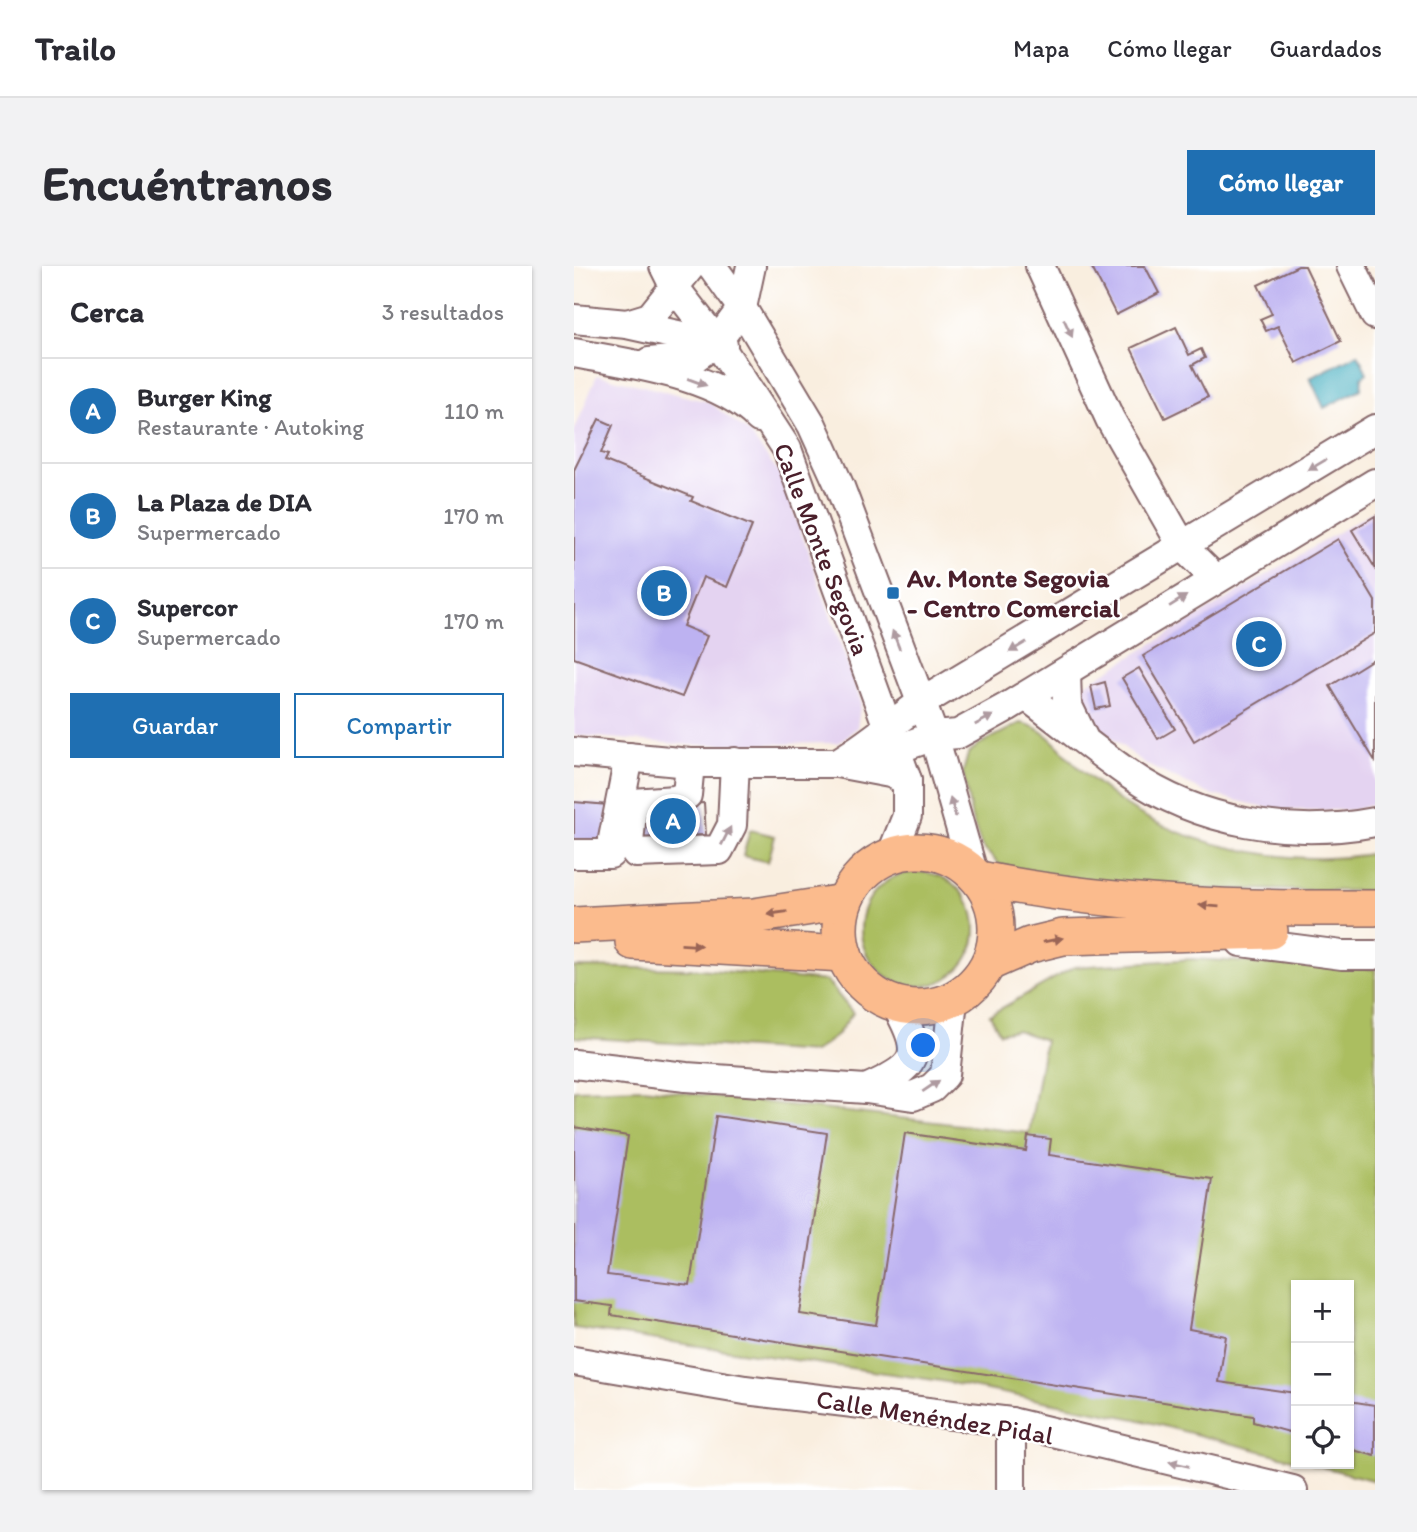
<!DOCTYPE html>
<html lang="es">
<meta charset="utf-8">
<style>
body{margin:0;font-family:Itim,sans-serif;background:#f2f2f3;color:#2b2b33}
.controls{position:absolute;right:21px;bottom:21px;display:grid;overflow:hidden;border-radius:0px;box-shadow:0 2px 5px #0004}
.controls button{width:63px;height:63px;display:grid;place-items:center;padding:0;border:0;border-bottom:2px solid #e1e1e2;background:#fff;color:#2b2b33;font:35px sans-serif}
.you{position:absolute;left:350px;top:780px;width:24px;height:24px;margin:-18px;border:5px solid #fff;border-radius:50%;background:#1a73e8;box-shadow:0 0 0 10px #1a73e833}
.badge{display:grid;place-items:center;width:46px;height:46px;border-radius:50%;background:#1f6fb2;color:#fff;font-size:23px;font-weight:700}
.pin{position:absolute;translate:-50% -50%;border:4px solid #fff;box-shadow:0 2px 7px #0006}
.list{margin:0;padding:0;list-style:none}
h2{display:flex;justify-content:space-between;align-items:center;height:91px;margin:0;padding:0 28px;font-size:30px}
h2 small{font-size:23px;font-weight:400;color:#7c7c81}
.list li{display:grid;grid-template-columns:46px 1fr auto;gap:21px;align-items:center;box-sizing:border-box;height:105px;padding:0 28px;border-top:2px solid #e1e1e2}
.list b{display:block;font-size:26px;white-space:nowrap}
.list p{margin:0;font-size:23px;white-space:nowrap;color:#7c7c81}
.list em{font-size:23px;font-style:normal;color:#7c7c81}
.actions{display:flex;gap:14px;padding:21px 28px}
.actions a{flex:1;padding:16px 0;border:2px solid #1f6fb2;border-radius:0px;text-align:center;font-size:24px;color:#1f6fb2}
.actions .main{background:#1f6fb2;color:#fff}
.icon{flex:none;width:38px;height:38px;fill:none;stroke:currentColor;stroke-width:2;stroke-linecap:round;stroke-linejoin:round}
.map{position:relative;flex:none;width:801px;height:1224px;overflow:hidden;border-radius:0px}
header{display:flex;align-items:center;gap:42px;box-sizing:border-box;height:98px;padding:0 35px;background:#fff;border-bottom:2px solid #e1e1e2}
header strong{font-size:33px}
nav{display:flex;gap:38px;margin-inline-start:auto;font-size:24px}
.intro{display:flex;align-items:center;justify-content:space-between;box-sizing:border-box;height:168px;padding:0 42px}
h1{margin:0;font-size:49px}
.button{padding:18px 32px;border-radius:0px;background:#1f6fb2;color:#fff;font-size:24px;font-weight:700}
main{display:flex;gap:42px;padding:0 42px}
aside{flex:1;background:#fff;border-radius:0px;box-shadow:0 2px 5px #0004}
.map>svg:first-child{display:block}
.built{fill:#e4d3f1}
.green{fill:#abbe61;stroke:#7a6e46;stroke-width:2}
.water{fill:#3facbe;stroke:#446674;stroke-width:2}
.building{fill:#bdb2f1}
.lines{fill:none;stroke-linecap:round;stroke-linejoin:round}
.minor-casing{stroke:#87676a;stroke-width:32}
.major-casing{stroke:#87676a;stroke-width:38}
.minor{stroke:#fff;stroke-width:28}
.major{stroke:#fbbb8d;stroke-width:35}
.oneway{fill:#ae9aa0}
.oneway2{fill:#9a6557}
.poi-dot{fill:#1f6fb2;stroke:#fff;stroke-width:2.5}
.labels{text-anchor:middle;stroke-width:5;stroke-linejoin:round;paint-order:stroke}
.street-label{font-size:26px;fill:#4a1f2b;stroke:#fff}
.poi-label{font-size:26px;font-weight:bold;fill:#4a1f2b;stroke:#fff;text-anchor:start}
</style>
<header>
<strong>Trailo</strong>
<nav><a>Mapa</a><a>Cómo llegar</a><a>Guardados</a></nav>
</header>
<div class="intro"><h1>Encuéntranos</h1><a class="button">Cómo llegar</a></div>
<main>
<aside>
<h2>Cerca<small>3 resultados</small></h2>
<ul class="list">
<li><span class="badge">A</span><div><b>Burger King</b><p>Restaurante · Autoking</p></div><em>110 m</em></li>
<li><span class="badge">B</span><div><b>La Plaza de DIA</b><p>Supermercado</p></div><em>170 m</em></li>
<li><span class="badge">C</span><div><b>Supercor</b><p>Supermercado</p></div><em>170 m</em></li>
</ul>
<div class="actions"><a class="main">Guardar</a><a>Compartir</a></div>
</aside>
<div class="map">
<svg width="801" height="1224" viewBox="0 0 801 1224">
<rect width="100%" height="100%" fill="#fff"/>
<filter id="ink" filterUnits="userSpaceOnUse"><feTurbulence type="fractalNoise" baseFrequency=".0143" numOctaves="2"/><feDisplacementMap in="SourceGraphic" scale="14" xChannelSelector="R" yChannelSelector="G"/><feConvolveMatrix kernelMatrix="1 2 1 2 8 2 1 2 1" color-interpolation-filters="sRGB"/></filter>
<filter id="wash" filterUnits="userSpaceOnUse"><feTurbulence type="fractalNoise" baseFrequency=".00686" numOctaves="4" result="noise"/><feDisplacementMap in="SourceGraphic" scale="28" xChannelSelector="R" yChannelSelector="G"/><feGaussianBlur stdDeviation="1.57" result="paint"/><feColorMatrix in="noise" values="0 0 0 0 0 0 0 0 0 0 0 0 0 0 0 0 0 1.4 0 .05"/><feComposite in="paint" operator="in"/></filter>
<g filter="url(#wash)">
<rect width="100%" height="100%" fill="#f9eedf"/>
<g class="built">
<path d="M23,109l112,27 39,30 33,43 80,227 -4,26 -19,15 -147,2 -117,-10v-303z"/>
<path d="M801,244v294l-21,6h-77l-68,-16 -64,-30 -57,-45 -9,-31z"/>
</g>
<g class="green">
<path d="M446,457c29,4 44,34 66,51 12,10 25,21 38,30 64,44 175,64 251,49v38l-251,-3 -124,-23 -18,-18 -10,-28 -9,-47 5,-18 10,-9z"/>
<path d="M176,564l25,6 -7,26 -25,-6z"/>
<circle cx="344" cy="663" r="57"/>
<path d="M619,693l182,10v512l-63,-17h37v-179h-53v175l-160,-41 -195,-38 -367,-53v-238l69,-2 386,45 16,-93 -29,-10 -16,3 -10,-18 84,-48z"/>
<path d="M0,701l126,2 127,12 26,32 -17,23 -22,16 -240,-15z"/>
</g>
<path class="water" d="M784,88l9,19 -5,4 -1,12 -37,19 -14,-30z"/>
<g id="blocks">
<g class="building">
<path d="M517,0h54l14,27 -43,22z"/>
<path d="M724,0h7l36,75 -45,22 -18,-37 -12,5 -6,-12 12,-5 -14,-29z"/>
<path d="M602,61l13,28 12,-6 4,9 -13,7 16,32 -43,21 -34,-70z"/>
<path d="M25,153l14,6 -12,28 7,2 -3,6 88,36 -2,4 61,25 -25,61 -24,-10 -20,49 24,10 -25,61 -108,-39v-188z"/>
<path d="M801,250v52l-23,-38z"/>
<path d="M764,273l37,62v32l-181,108 -51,-85z"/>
<path d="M801,392v103l-45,-75z"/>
<path d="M565,402l36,61 -17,10 -36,-61z"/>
<path d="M531,416l5,24 -14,3 -5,-23z"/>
<path d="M0,536l34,3 -4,37 -30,-2z"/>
<path d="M130,537l2,32 -64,3 -2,-32z"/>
<path d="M142,850l111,17 -27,181 76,11 29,-192 121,18 2,-15 23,3 -2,16 163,24 -23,150 37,7 -7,46 77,11v41l-43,-12v-6l-642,-101 1,-9 -38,-5v-174l54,9 -21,139 83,10z"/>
<path d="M775,1135l26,4v51l-26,-7z"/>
</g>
</g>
</g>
<g filter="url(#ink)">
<use href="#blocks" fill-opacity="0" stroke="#87676a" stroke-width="2"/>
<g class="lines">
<g class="minor-casing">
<g id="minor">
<path d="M90,0l11,22 42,54 70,107 120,331v36l-16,40"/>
<path d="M138,0l30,42 70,117 28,62 94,249 39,136"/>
<path d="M466,0l70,153 73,128 32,31"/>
<path d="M777,0l24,49"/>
<path d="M0,53l53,5 96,21"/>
<path d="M53,58l23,-7 41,-51"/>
<path d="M0,87c57,11 143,21 185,65"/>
<path d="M75,96l45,-4 23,-16 25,-34 9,-42"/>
<path d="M492,406l1,32 16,33"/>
<path d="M452,430c34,25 67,53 103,78 70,49 163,64 246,48"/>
<path d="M0,486l116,11h147l60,-14 37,-13 24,-2 49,-27 368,-224"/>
<path d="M116,497l-3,32 -12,5 -42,3 -4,40 7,10 83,-3 13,-25 3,-63"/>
<path d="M333,514l-17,-7 -53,-10c30,-17 55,-40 84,-60l454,-274"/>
<path d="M0,588h36l19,-97"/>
<path d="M667,676l101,13h33"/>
<path d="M0,798l112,13 180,12 47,7 19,-8 13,-13 8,-75"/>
<path d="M292,823c52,-23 59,-33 30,-84"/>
<path d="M0,1095l171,29 266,32 282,68"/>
<path d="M437,1224v-68"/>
</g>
</g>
<g class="major-casing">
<g id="major">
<circle cx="344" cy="663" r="78"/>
<path d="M405,613c130,26 263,30 396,29"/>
<path d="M0,659l180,-9 90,-14"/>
<path d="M59,676l211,12"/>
<path d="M415,697l41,-18 33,-8 207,-6"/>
</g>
</g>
<use href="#minor" class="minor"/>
<use href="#major" class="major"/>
</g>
<defs><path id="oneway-solid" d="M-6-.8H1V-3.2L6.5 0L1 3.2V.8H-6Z" transform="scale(1.75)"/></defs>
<g class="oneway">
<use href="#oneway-solid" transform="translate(494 62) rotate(65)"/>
<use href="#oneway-solid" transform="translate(123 116) rotate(20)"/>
<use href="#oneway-solid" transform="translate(743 199) rotate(149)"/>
<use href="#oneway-solid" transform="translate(604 335) rotate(-32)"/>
<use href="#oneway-solid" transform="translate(322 374) rotate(-111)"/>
<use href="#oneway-solid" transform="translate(444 381) rotate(149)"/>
<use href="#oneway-solid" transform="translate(410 454) rotate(-28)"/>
<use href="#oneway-solid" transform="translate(379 541) rotate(-106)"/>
<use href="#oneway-solid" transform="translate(152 570) rotate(-63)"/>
<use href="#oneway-solid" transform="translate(357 820) rotate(-34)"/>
<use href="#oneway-solid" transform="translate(605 1198) rotate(-167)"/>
</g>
<g class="oneway2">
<use href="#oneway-solid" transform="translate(635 640) rotate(-175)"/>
<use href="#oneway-solid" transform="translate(203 647) rotate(172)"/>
<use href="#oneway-solid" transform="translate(479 674) rotate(-12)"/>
<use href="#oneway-solid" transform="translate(117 679) rotate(3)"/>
</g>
</g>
<rect class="poi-dot" x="312" y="320" width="14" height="14" rx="3.5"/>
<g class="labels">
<g class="street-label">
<text transform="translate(248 283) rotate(69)" y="9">Calle Monte Segovia</text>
<text transform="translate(361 1151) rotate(9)" y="9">Calle Menéndez Pidal</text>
</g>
<g class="poi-label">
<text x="333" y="321">Av. Monte Segovia<tspan x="333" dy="30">- Centro Comercial</tspan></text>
</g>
</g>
</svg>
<div class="controls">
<button>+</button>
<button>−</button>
<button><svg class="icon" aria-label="locate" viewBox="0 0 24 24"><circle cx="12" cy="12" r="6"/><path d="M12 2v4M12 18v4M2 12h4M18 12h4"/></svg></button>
</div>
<div class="you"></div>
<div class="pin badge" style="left:99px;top:555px">A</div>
<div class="pin badge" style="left:90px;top:327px">B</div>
<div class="pin badge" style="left:685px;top:378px">C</div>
</div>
</main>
